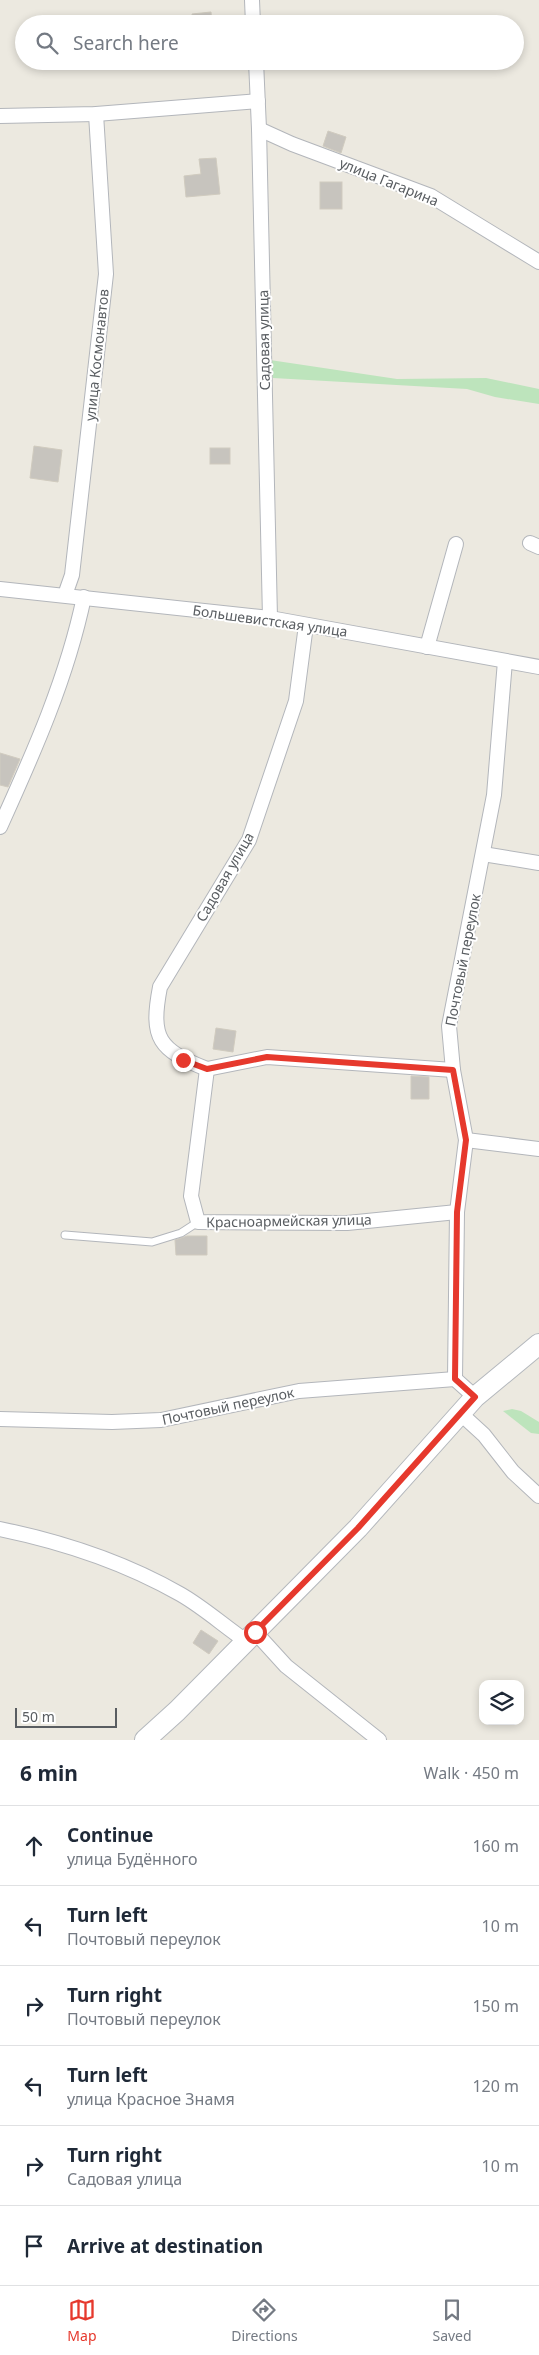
<!DOCTYPE html>
<meta charset="utf-8">
<style>
body{margin:0;font-family:"Noto Sans",sans-serif;background:#f2f2f3;color:#1f2937}
.controls{position:absolute;right:15px;bottom:15px;display:grid;overflow:hidden;border-radius:10px;box-shadow:0 2px 8px #0003}
.controls button{width:45px;height:45px;display:grid;place-items:center;padding:0;border:0;border-bottom:1px solid #e0e1e3;background:#fff;color:#1f2937;font:25px sans-serif}
.scale{position:absolute;left:15px;bottom:12px;width:102px;box-sizing:border-box;padding-left:5px;border:2px solid #595d61;border-top:0;font-size:14px;line-height:18px;white-space:nowrap;color:#595d61;-webkit-text-stroke:4px #fff;paint-order:stroke}
.stop{position:absolute;width:15px;height:15px;margin:-11px;border:4px solid #e6392d;border-radius:50%;background:#fff}
.stop.end{background:#e6392d;border-color:#fff;box-shadow:0 1px 5px #0008}
.list{margin:0;padding:0;list-style:none}
h2{display:flex;justify-content:space-between;align-items:center;height:65px;margin:0;padding:0 20px;font-size:21px}
h2 small{font-size:16px;font-weight:400;color:#747a83}
.list li{display:grid;grid-template-columns:32px 1fr auto;gap:15px;align-items:center;box-sizing:border-box;height:80px;padding:0 20px;border-top:1px solid #e0e1e3}
.list b{display:block;font-size:19px;white-space:nowrap}
.list p{margin:0;font-size:16px;white-space:nowrap;color:#747a83}
.list em{font-size:16px;font-style:normal;color:#747a83}
.icon{flex:none;width:28px;height:28px;fill:none;stroke:currentColor;stroke-width:2;stroke-linecap:round;stroke-linejoin:round}
.map{position:relative;flex:none;width:539px;height:1740px;overflow:hidden}
.search{position:absolute;background:#fff;box-shadow:0 2px 8px #0003;left:15px;right:15px;top:15px;height:55px;display:flex;align-items:center;gap:12px;box-sizing:border-box;padding:0 18px;border-radius:28px;color:#747a83;font-size:19px}
.sheet{height:545px;background:#fff}
nav{display:flex;justify-content:space-around;align-items:center;box-sizing:border-box;height:70px;border-top:1px solid #e0e1e3;background:#fff;font-size:14px;color:#747a83}
nav a{display:grid;justify-items:center;gap:2px}
nav .on{color:#e6392d}
.map>svg:first-child{display:block}
.green{fill:#bde4bc}
.building{fill:#c7c4be;stroke:#d0cbbf}
.lines{fill:none;stroke-linecap:round;stroke-linejoin:round}
.lane-casing{stroke:#b3b6bb;stroke-width:9}
.street-casing{stroke:#b3b6bb;stroke-width:16}
.secondary-casing{stroke:#b4b8bd;stroke-width:22}
.lane{stroke:#fff;stroke-width:7}
.street{stroke:#fff;stroke-width:14}
.secondary{stroke:#fff;stroke-width:20}
.route{stroke:#e6392d;stroke-width:6}
.labels{text-anchor:middle;stroke-width:4;stroke-linejoin:round;paint-order:stroke}
.street-label{font-size:14px;fill:#595d61;stroke:#fff}
</style>
<div class="map">
<svg width="539" height="1740" viewBox="0 0 539 1740">
<rect width="100%" height="100%" fill="#ece9e0"/>
<g class="green">
<path d="M270,360l127,19 89,-1 53,11v15l-44,-7 -28,-8 -194,-11z"/>
<path d="M512,1409l9,2 18,11v12l-8,-1 -28,-22z"/>
</g>
<g class="building">
<path d="M211,12l1,12h-19l-1,-10z"/>
<path d="M328,131l18,6 -5,16 -18,-7z"/>
<path d="M216,158l4,36 -34,3 -2,-21 17,-2 -2,-15z"/>
<rect x="320" y="182" width="22" height="27"/>
<path d="M34,446l28,4 -4,32 -28,-4z"/>
<rect x="210" y="448" width="20" height="16"/>
<path d="M0,753l20,6 -12,28 -8,-2z"/>
<path d="M216,1028l20,3 -3,21 -20,-3z"/>
<path d="M411,1076l18,1v22h-18z"/>
<path d="M187,1236h20v19h-31l-1,-15z"/>
<path d="M201,1630l17,11 -9,13 -16,-11z"/>
</g>
<g class="lines">
<g class="lane-casing">
<path id="lane" d="M65,1235l87,7 29,-9 17,-11"/>
</g>
<g class="street-casing">
<g id="street">
<path d="M252,0l1,24"/>
<path d="M256,61l3,68 11,489"/>
<path d="M0,116l96,-2 162,-13"/>
<path d="M259,129l33,15 139,52 108,66"/>
<path d="M530,543l9,4"/>
<path d="M0,589l270,29 269,49"/>
<path d="M65,595l7,-20 34,-301 -10,-160"/>
<path d="M427,647l29,-103"/>
<path d="M0,827c34,-75 67,-149 84,-230"/>
<path d="M483,854l56,9"/>
<path d="M207,1069c-48,-19 -57,-30 -47,-82l89,-147 47,-139 10,-76"/>
<path d="M207,1069l-16,127 7,26 149,1 110,-11"/>
<path d="M207,1069l60,-12 186,13"/>
<path d="M466,1140l73,9"/>
<path d="M475,1397l-20,-18 2,-167 9,-72 -13,-70 -4,-44 45,-231 11,-134"/>
<path d="M460,1413l24,22 29,37 26,24"/>
<path d="M0,1419l112,3 49,-2 138,-29 156,-12"/>
<path d="M0,1529c63,13 124,33 180,65 23,13 44,32 66,47"/>
<path d="M255,1632l31,34 93,74"/>
</g>
</g>
<g class="secondary-casing">
<path id="secondary" d="M145,1740l32,-29 181,-183 117,-131 64,-53"/>
</g>
<use href="#lane" class="lane"/>
<use href="#street" class="street"/>
<use href="#secondary" class="secondary"/>
</g>
<g class="lines">
<path class="route" d="M183,1060l24,9 60,-12 186,13 13,70 -9,72 -2,167 20,18 -117,131 -103,104"/>
</g>
<g class="labels">
<g class="street-label">
<text transform="translate(389 182) rotate(22)" y="5">улица Гагарина</text>
<text transform="translate(264 340) rotate(-91)" y="5">Садовая улица</text>
<text transform="translate(97 355) rotate(-84)" y="5">улица Космонавтов</text>
<text transform="translate(270 621) rotate(8)" y="5">Большевистская улица</text>
<text transform="translate(225 877) rotate(-60)" y="5">Садовая улица</text>
<text transform="translate(463 960) rotate(-79)" y="5">Почтовый переулок</text>
<text transform="translate(289 1221) rotate(-1)" y="5">Красноармейская улица</text>
<text transform="translate(228 1406) rotate(-12)" y="5">Почтовый переулок</text>
</g>
</g>
</svg>
<div class="controls">
<button><svg class="icon" aria-label="layers" viewBox="0 0 24 24"><path d="M12 4l9 5-9 5-9-5zM3 14l9 5 9-5"/></svg></button>
</div>
<div class="scale">50 m</div>
<div class="stop" style="left:255px;top:1632px"></div>
<div class="stop end" style="left:183px;top:1060px"></div>
<div class="search"><svg class="icon" aria-label="search" viewBox="0 0 24 24"><circle cx="10" cy="10" r="6"/><path d="M15 15l6 6"/></svg>Search here</div>
</div>
<section class="sheet">
<h2>6 min<small>Walk · 450 m</small></h2>
<ul class="list">
<li><svg class="icon" aria-label="ahead" viewBox="0 0 24 24"><path d="M12 20V5M6 11l6-6 6 6"/></svg><div><b>Continue</b><p>улица Будённого</p></div><em>160 m</em></li>
<li><svg class="icon" aria-label="left" viewBox="0 0 24 24"><path d="M17 20v-9H6M10 6l-5 5 5 5"/></svg><div><b>Turn left</b><p>Почтовый переулок</p></div><em>10 m</em></li>
<li><svg class="icon" aria-label="right" viewBox="0 0 24 24"><path d="M7 20v-9h11M14 6l5 5-5 5"/></svg><div><b>Turn right</b><p>Почтовый переулок</p></div><em>150 m</em></li>
<li><svg class="icon" aria-label="left" viewBox="0 0 24 24"><path d="M17 20v-9H6M10 6l-5 5 5 5"/></svg><div><b>Turn left</b><p>улица Красное Знамя</p></div><em>120 m</em></li>
<li><svg class="icon" aria-label="right" viewBox="0 0 24 24"><path d="M7 20v-9h11M14 6l5 5-5 5"/></svg><div><b>Turn right</b><p>Садовая улица</p></div><em>10 m</em></li>
<li><svg class="icon" aria-label="arrive" viewBox="0 0 24 24"><path d="M6 21V4h12l-3 4 3 4H6"/></svg><div><b>Arrive at destination</b></div></li>
</ul>
</section>
<nav>
<a class="on"><svg class="icon" aria-label="map" viewBox="0 0 24 24"><path d="M3 6l6-2 6 2 6-2v14l-6 2-6-2-6 2zM9 4v14M15 6v14"/></svg>Map</a>
<a><svg class="icon" aria-label="directions" viewBox="0 0 24 24"><path d="M12 3l9 9-9 9-9-9zM9 14v-3h6M13 9l2 2-2 2"/></svg>Directions</a>
<a><svg class="icon" aria-label="saved" viewBox="0 0 24 24"><path d="M7 4h10v16l-5-4-5 4z"/></svg>Saved</a>
</nav>
